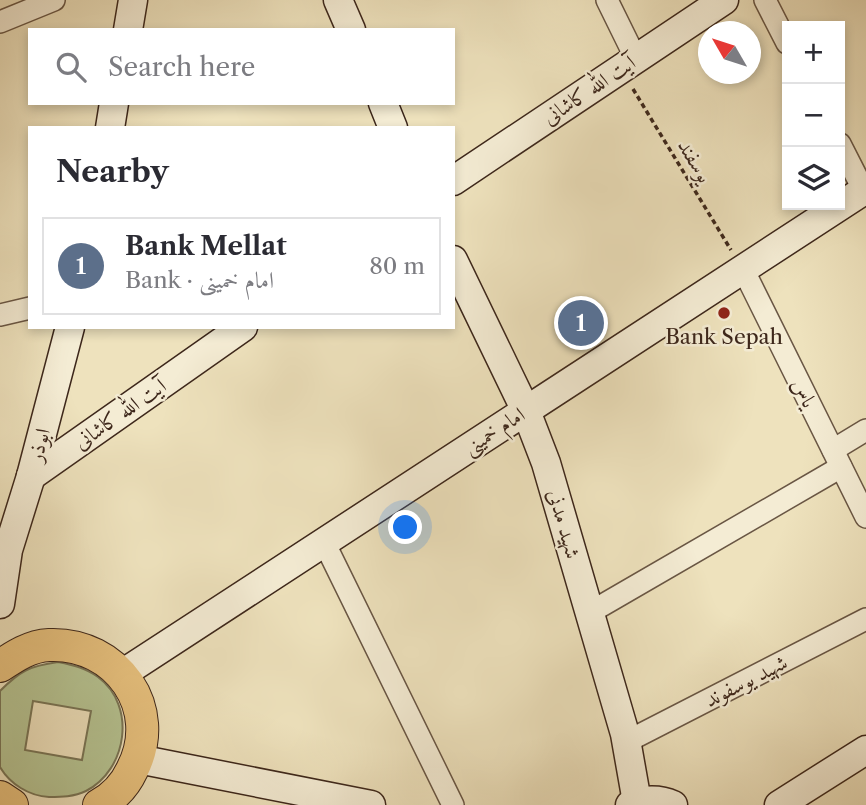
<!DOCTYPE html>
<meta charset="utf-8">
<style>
body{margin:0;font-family:"Libre Caslon Text",Amiri,serif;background:#f2f2f3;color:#2b2b33}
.controls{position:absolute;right:21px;top:21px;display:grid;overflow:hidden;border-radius:0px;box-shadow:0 4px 10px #0003}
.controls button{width:63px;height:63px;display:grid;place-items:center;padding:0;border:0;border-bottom:2px solid #e1e1e2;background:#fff;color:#2b2b33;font:35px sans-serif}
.compass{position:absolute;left:698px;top:21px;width:63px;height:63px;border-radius:50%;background:#fff;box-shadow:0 4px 10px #0003;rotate:309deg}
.you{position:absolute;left:406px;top:528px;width:24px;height:24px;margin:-18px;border:5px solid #fff;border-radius:50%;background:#1a73e8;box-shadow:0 0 0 10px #1a73e833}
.badge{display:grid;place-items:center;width:46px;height:46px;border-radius:50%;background:#b45309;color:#fff;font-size:23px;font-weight:700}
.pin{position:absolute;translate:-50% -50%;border:4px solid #fff;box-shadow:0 2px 7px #0006}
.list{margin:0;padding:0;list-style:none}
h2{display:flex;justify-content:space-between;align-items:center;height:91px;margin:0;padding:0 28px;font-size:30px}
h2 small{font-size:23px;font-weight:400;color:#7c7c81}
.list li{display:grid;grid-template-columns:46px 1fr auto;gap:21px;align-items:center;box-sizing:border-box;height:98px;margin:0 14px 14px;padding:0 14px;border:2px solid #e1e1e2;border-radius:0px}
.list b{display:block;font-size:26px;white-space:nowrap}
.list p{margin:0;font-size:23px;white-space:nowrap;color:#7c7c81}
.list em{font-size:23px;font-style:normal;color:#7c7c81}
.icon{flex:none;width:38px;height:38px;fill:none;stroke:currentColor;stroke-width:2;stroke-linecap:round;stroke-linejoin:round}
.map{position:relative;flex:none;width:866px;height:805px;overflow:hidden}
.search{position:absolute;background:#fff;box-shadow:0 4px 10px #0003;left:28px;top:28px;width:427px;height:77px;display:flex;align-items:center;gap:18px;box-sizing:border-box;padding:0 24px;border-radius:0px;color:#7c7c81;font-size:26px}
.panel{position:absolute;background:#fff;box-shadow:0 4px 10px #0003;left:28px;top:126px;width:427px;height:203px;border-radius:0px}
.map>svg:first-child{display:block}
.green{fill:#b6c493;stroke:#7a7657;stroke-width:2;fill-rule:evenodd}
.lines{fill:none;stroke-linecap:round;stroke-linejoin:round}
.street-casing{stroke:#695644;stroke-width:24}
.secondary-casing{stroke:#3d271b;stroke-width:31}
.primary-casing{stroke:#3d271b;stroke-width:34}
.path{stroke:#3d271b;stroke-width:3.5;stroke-dasharray:5 3.5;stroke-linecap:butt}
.street{stroke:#f4ecd4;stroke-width:21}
.secondary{stroke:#f4ecd4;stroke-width:28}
.primary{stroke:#e7c17e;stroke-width:32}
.poi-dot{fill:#8f2418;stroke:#f4ecd4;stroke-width:2.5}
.labels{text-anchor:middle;stroke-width:5;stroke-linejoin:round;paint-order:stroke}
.street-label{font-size:21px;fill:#3d271b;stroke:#f4ecd4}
.poi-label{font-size:21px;fill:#3d271b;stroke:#f4ecd4}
</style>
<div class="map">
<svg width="866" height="805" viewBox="0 0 866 805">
<rect width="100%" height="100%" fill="#eee2bd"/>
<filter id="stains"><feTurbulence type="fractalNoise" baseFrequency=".00286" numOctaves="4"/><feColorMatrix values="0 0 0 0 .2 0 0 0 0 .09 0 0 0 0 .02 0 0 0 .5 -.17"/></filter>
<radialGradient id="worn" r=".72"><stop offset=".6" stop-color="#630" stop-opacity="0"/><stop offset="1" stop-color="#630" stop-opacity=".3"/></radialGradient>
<path class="green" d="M58,662c15,3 28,6 40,15 39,29 29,93 -12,114 -12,6 -25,6 -37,6 -20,-1 -39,-13 -49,-30v-76c20,-20 29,-25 58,-29zM33,701l58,10 -9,49 -57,-10z"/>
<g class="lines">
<g class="street-casing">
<g id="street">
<path d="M607,0l29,59"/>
<path d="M765,0l22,43"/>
<path d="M0,22l54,-22"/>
<path d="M840,144l26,51"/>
<path d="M743,269l123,248"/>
<path d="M0,315l30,-7"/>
<path d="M833,450l33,-20"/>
<path d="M324,542l129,263"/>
<path d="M589,613l252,-146"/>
<path d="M626,742l240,-123"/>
</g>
</g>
<g class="secondary-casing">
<g id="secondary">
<path d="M338,0l13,30"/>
<path d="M128,30l5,-30"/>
<path d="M383,103l10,25"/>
<path d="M110,128l4,-25"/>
<path d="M453,181l271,-181"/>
<path d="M453,260l73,151 20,52 79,271 12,68"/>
<path d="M31,476l212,-149"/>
<path d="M0,604l8,-54 23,-74 39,-149"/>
<path d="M122,674l744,-485"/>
<path d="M138,759l233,46"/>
<path d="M630,805c14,-6 30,-6 43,0"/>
<path d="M779,805l87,-55"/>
</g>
</g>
<g class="primary-casing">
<g id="primary">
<path d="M0,666c15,-10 30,-20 49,-21 68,-3 115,64 83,125 -7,15 -18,27 -33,35"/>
<path d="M0,797l12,8"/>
</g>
</g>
<path class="path" d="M633,89l98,161"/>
<use href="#street" class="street"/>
<use href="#secondary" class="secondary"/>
<use href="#primary" class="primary"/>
</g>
<circle class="poi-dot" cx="724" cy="313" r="7"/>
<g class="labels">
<g class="street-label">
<text transform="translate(589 90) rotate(-34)" y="7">آیت الله کاشانی</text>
<text transform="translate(695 161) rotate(59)" y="7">یوسفند</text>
<text transform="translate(804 393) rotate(63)" y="7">یاس</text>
<text transform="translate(120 414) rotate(-35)" y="7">آیت الله کاشانی</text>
<text transform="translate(494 431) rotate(-33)" y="7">امام خمینی</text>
<text transform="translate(39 445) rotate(-75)" y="7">ابوذر</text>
<text transform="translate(564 524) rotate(74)" y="7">شهید مدنی</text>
<text transform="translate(746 681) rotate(-27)" y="7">شهید یوسفوند</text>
</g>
<g class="poi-label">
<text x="724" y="344">Bank Sepah</text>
</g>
</g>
<rect width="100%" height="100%" filter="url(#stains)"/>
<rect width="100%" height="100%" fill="url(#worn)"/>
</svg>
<div class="controls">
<button>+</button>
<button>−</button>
<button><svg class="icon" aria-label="layers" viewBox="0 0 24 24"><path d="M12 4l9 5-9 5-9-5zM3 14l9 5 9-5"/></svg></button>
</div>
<svg class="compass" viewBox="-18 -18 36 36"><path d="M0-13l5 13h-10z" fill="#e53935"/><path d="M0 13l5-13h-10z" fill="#7c7c81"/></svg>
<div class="you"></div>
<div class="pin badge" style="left:581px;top:323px;background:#5c6f8a">1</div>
<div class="search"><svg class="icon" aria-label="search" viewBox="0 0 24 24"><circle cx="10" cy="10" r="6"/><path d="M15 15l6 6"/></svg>Search here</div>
<section class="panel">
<h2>Nearby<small></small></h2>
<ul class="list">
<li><span class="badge" style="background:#5c6f8a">1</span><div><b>Bank Mellat</b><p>Bank · امام خمینی</p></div><em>80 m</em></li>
</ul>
</section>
</div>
